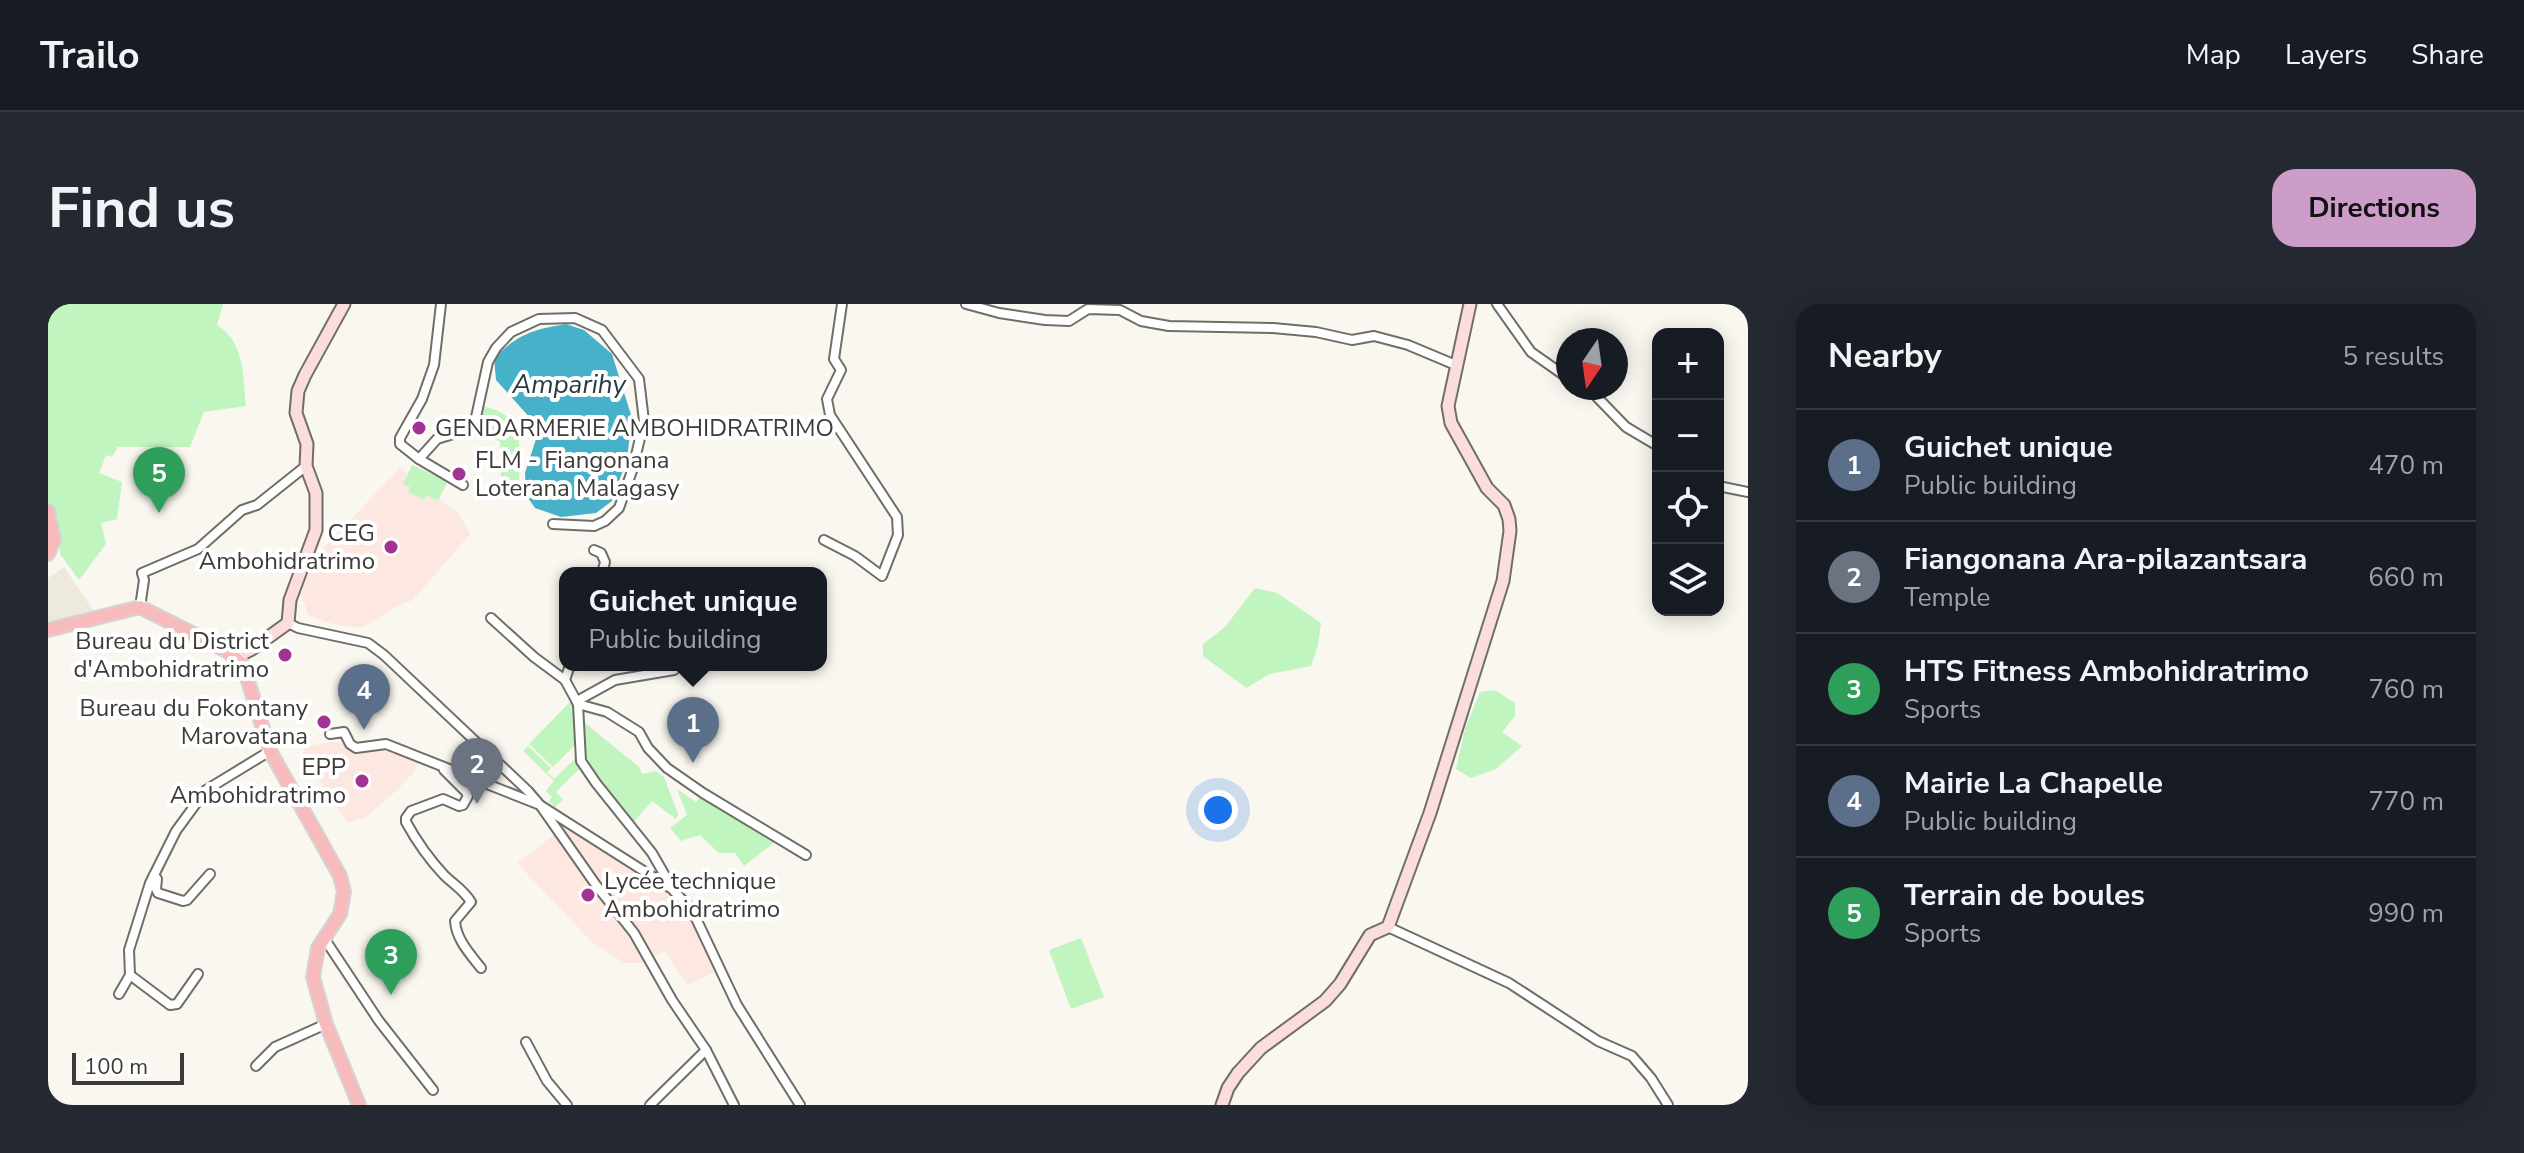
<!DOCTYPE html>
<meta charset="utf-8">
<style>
body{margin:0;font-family:"Nunito Sans",sans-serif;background:#242831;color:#f1f3f6}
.controls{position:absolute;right:24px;top:24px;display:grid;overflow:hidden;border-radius:16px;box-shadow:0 4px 20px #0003}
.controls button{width:72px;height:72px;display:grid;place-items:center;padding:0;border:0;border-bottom:2px solid #363941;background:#171b24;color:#f1f3f6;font:40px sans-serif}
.compass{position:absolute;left:1508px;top:24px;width:72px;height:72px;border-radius:50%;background:#171b24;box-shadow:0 4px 20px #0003;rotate:193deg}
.scale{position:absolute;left:24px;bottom:20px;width:112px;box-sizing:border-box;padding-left:8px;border:4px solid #3c3b38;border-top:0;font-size:22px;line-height:28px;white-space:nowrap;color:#3c3b38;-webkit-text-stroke:6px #fff;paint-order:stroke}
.you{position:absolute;left:1170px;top:506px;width:28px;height:28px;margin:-20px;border:6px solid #fff;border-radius:50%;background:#1a73e8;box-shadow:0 0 0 12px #1a73e833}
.badge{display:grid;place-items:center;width:52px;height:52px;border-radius:50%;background:#cd9dc9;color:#fff;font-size:26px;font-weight:700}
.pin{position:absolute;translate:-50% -66px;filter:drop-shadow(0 2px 4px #0008)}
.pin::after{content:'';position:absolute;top:42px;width:28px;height:24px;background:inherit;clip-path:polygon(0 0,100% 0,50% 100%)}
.popup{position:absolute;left:511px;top:263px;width:268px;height:104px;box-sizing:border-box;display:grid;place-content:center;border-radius:16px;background:#171b24;filter:drop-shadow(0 2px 6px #0005);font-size:26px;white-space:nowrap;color:#9ea1a6}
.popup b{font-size:30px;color:#f1f3f6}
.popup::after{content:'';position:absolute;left:50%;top:100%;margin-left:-16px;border:16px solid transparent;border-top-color:#171b24}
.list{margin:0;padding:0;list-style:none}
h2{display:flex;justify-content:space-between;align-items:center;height:104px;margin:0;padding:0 32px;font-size:34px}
h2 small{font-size:26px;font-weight:400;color:#9ea1a6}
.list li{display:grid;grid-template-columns:52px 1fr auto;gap:24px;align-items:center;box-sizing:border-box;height:112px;padding:0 32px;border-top:2px solid #363941}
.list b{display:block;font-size:30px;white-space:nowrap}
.list p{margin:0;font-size:26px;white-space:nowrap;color:#9ea1a6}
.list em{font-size:26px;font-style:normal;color:#9ea1a6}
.icon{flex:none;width:44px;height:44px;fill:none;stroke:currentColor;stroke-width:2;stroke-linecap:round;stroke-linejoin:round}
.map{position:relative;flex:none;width:1700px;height:801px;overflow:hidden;border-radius:24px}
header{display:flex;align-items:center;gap:48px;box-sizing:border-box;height:112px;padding:0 40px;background:#171b24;border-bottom:2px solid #363941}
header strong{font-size:38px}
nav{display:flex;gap:44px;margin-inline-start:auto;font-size:28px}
.intro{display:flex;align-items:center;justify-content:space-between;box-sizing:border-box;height:192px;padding:0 48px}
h1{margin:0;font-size:56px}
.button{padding:20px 36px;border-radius:24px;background:#cd9dc9;color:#111;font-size:28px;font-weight:700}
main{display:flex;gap:48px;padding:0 48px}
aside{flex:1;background:#171b24;border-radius:24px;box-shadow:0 4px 20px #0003}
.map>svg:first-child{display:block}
.built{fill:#edeadb}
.education{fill:#fce8e1}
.green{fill:#c0f5bf}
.water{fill:#48b1ca}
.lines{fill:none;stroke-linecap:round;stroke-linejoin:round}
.street-casing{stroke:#6f6e67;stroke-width:12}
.secondary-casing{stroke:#6f6e67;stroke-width:15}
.primary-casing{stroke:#d4d4d3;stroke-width:16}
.street{stroke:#fff;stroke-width:8}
.secondary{stroke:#fbdddd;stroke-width:11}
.primary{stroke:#f8bbbc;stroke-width:12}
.poi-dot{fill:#a13393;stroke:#fff;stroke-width:3}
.labels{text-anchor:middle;stroke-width:8;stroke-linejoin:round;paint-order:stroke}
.poi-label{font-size:24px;fill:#3c3b38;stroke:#fff;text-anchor:end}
.water-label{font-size:26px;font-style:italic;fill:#243b42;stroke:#fff}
</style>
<header>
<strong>Trailo</strong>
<nav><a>Map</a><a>Layers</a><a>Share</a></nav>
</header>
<div class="intro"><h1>Find us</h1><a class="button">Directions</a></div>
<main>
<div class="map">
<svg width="1700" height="801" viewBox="0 0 1700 801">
<rect width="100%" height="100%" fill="#f9f7ef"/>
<path class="built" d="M16,263l31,46 -47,14v-49z"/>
<g class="education">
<path d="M352,164l58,45 12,21 -57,66 -12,4 -40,24 -28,-4 -25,-9 -7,-21 13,-36z"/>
<path d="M283,438l43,2 44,18 -4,10 -18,19 -30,26 -18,6 -45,-66 1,-10z"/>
<path d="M519,521l97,62 15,13 12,12 28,58 -32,15 -22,-34 -22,12h-19l-32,-21 -75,-79z"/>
</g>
<g class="green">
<path d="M0,0h175l-6,21c28,17 26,52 29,81l-42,6 -14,35h-72l-6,10 -6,-2 -7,18 23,9 -5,37 -16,4 5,21 -27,36 -19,-26 -2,-23 -10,-28z"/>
<path d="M436,103c41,6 36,41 35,73l-10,1 -8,-4 -1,-35 -23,-14 2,-16z"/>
<path d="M364,161l36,16 -10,20 -11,-6 -3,5 -16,-8 2,-5 -7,-3z"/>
<path d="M1207,284l22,5 44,30 -3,22 -7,21 -41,8 -24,14 -43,-32v-12l22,-17z"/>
<path d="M1447,386l20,13v13l-13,16 20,14 -26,23 -25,9 -15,-9 9,-40 15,-37z"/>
<path d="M523,397l4,8 -1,37 -21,21 -24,-23z"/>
<path d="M536,418l55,45 3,7 14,-3 8,6 14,37 -2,5 -24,-18 -20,23c-19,-23 -48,-51 -50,-83 -1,-6 1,-13 2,-19z"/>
<path d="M480,442l23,22 -4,4 7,7 22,-21 7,7 -27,27 7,8 -8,7 -6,-6 3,-4 -6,-6 8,-10 -31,-30z"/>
<path d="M629,485l19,13 7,-9 72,49 -31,24 -9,-13h-16l-19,-18 -19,6 -11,-13 17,-13z"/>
<path d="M1033,634l23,59 -33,12 -22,-59z"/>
</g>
<path class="water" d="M518,20l18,6 28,24 20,64 -5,41 -15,42 -16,12 -35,4 -26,-9 -9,-13 -1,-22 12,-37 -6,-17 -35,-39 -2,-22c26,-25 38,-28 72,-34z"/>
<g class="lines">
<g class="street-casing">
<g id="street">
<path d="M393,0l-7,61 -12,34 -22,39v6l19,15 18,-20 29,-9 10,-13 12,-55 8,-14 15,-16 28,-13 36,-1 27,12 37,49 5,42 -11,47 -14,40 -14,13 -11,5 -41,-2"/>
<path d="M918,0l33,9 46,7 24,1 19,-12 32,1 21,11 28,5 104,2 43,4 36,8 22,-4 34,9 50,21"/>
<path d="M1449,0l34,48 37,26"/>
<path d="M1537,84l8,5 33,34 32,19"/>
<path d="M371,155l44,26"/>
<path d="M1670,182l30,6"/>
<path d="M776,236l31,16 27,20 16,-41 -1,-18 -67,-102 -3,-16 14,-29 -7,-11 8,-55"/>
<path d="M546,246l7,3 4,9 -3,11"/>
<path d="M92,303l4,-27 -2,-7 56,-24 44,-39 15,-5 49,-39"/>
<path d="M443,314l43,39 31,23 13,24 3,57 15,22 56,70 19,33"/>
<path d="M240,319l10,5 70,15 16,12 144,136 12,14 56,80 38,48 38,67 34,50 28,55"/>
<path d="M517,376l5,-15"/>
<path d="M529,397l38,-21 59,-10"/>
<path d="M530,400l29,8 32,20 9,16 19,20 36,25 103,62"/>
<path d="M282,430l14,-2 6,12 6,4 30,-4 154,61 132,84 20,21 45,95 63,100"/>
<path d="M396,466l22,22 2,4 -5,9 -4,1 -16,-7 -32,12 -5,7v4c11,20 22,36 38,53 9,9 20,15 27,27l-16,19c1,18 15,33 26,47"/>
<path d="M106,571l3,4 -1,10 2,4 25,8 4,-1 23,-26"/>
<path d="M1340,623l121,56 89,58 34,15 19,22 17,27"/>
<path d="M276,634l55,83 54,69"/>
<path d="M82,671l40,30 7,-1 21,-30"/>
<path d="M71,690l11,-19 -1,-25 21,-67 26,-52 30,-41 64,-39"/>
<path d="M478,738l21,39 20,24"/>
<path d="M208,762l19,-19 51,-23"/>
<path d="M602,801l56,-55"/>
</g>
</g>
<g class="secondary-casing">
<g id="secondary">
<path d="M188,353l16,-8 36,-26 2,-23 26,-70v-37l-10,-27 1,-22 -11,-31 2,-22 7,-16 39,-71"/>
<path d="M1174,801l6,-17 10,-15 23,-25 64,-47 15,-17 30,-49 18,-8 42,-114 73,-232 7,-50 -1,-12 -5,-14 -17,-17 -36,-65 -3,-17 22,-102"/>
</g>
</g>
<g class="primary-casing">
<g id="primary">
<path d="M0,207l6,29 -6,14"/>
<path d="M0,326l92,-23 87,44 16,14 27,86 70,125 4,16 -4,22 -22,34 -5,29 13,47 33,81"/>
</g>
</g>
<use href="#street" class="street"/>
<use href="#secondary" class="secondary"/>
<use href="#primary" class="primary"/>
</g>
<g class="poi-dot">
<circle cx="371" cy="124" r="8"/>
<circle cx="411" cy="170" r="8"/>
<circle cx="343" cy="243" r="8"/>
<circle cx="237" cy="351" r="8"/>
<circle cx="276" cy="418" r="8"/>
<circle cx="314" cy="477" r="8"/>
<circle cx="540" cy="591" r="8"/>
</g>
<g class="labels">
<g class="poi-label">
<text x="387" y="132" text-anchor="start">GENDARMERIE AMBOHIDRATRIMO</text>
<text x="427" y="164" text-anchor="start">FLM - Fiangonana<tspan x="427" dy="28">Loterana Malagasy</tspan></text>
<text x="327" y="237">CEG<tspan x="327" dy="28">Ambohidratrimo</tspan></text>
<text x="221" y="345">Bureau du District<tspan x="221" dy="28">d'Ambohidratrimo</tspan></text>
<text x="260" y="412">Bureau du Fokontany<tspan x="260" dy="28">Marovatana</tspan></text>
<text x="298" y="471">EPP<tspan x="298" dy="28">Ambohidratrimo</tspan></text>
<text x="556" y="585" text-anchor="start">Lycée technique<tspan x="556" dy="28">Ambohidratrimo</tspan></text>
</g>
<g class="water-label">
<text x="521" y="89">Amparihy</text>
</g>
</g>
</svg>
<div class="controls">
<button>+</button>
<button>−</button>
<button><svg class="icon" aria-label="locate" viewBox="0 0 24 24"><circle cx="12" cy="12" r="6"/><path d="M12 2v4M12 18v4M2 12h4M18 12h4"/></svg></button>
<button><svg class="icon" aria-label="layers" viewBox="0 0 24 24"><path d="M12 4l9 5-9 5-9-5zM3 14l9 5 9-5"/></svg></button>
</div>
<svg class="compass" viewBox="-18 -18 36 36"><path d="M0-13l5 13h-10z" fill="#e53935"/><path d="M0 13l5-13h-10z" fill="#9ea1a6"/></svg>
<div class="scale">100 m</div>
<div class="you"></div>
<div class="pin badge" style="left:645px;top:459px;background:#5c6f8a">1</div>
<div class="popup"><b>Guichet unique</b>Public building</div>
<div class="pin badge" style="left:429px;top:500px;background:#6b7280">2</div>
<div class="pin badge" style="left:343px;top:691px;background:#2e9e5b">3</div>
<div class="pin badge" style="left:316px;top:426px;background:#5c6f8a">4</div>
<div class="pin badge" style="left:111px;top:209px;background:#2e9e5b">5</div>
</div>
<aside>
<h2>Nearby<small>5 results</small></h2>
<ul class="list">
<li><span class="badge" style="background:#5c6f8a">1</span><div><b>Guichet unique</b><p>Public building</p></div><em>470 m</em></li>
<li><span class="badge" style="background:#6b7280">2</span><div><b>Fiangonana Ara-pilazantsara</b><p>Temple</p></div><em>660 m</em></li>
<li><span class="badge" style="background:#2e9e5b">3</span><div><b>HTS Fitness Ambohidratrimo</b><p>Sports</p></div><em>760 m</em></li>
<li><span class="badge" style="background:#5c6f8a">4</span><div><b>Mairie La Chapelle</b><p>Public building</p></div><em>770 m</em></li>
<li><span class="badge" style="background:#2e9e5b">5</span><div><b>Terrain de boules</b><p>Sports</p></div><em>990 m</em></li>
</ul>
</aside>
</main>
